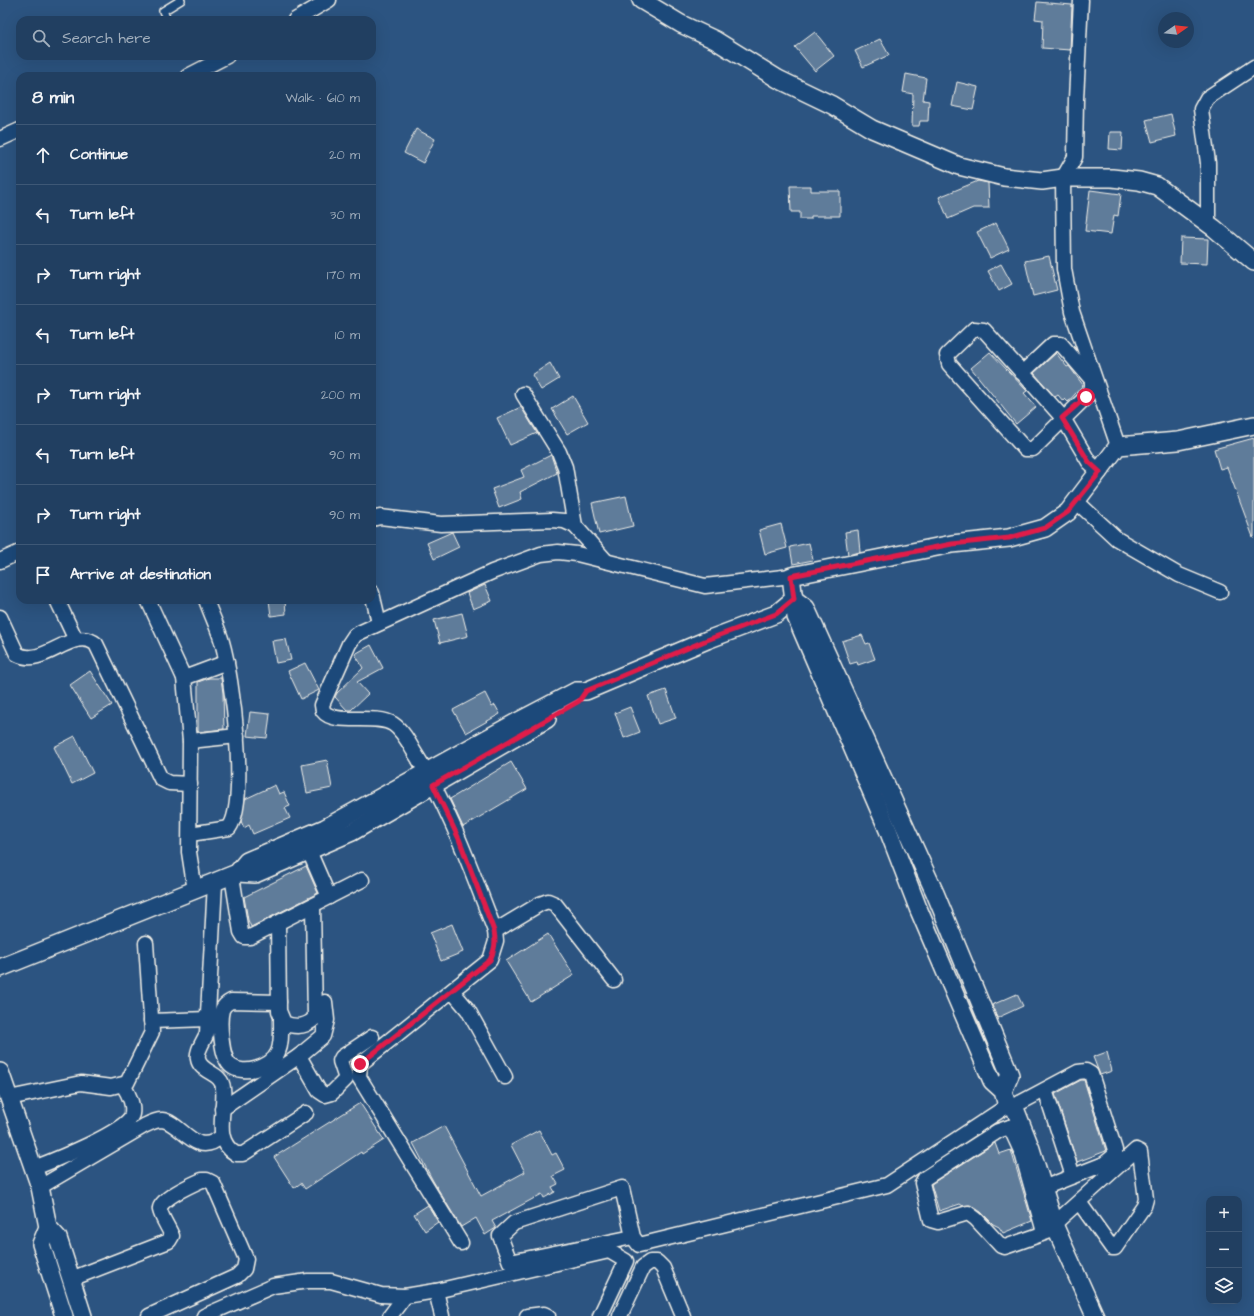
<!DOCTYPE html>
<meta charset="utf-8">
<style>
body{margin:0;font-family:"Architects Daughter",sans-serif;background:#2d4a6a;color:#f1f3f6}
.controls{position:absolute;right:12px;bottom:12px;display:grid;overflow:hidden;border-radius:8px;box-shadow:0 4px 16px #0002}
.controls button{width:36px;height:36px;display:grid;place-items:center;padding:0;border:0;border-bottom:1px solid #3e5876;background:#213f61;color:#f1f3f6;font:20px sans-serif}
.compass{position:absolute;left:1158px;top:12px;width:36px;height:36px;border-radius:50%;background:#213f61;box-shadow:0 4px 16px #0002;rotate:76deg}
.stop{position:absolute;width:12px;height:12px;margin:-9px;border:3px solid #e11d48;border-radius:50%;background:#fff}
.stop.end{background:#e11d48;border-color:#fff;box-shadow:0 1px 4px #0008}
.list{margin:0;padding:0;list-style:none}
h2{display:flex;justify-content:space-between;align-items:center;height:52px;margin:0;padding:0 16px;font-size:17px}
h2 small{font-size:13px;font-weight:400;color:#a2afbd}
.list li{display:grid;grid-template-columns:26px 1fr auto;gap:12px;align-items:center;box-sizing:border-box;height:60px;padding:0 16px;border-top:1px solid #3e5876}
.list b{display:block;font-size:15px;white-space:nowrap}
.list em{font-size:13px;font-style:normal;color:#a2afbd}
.icon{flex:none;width:22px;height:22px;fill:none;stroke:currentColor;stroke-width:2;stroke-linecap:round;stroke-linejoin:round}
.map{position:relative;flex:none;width:1254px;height:1316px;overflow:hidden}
.search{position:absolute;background:#213f61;box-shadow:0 4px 16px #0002;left:16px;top:16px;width:360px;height:44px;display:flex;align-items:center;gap:10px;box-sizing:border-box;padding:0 14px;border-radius:12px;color:#a2afbd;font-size:15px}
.panel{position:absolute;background:#213f61;box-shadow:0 4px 16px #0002;left:16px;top:72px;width:360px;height:532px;border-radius:12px}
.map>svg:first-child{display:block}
.building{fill:#5e7b9a;stroke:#f4f1e8}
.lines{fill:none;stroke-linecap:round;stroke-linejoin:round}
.service-casing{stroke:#f4f1e8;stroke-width:10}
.minor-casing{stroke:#f4f1e8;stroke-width:17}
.tertiary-casing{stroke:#f4f1e8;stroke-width:20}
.service{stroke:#1f4a7a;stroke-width:7}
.minor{stroke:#1f4a7a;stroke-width:14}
.tertiary{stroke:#1f4a7a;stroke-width:17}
.route{stroke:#e11d48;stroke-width:5}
</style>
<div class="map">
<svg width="1254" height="1316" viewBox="0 0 1254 1316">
<rect width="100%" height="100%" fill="#2c5481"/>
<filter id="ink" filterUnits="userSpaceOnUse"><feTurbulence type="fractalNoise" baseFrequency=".025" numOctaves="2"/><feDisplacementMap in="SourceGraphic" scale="8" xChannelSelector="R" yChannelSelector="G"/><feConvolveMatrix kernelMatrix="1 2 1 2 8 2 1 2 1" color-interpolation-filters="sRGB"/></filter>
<g filter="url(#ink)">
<g class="building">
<path d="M1037,2l35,3 -2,45 -28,-2 1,-28 -8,-1z"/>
<path d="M815,32l19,24 -19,15 -20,-24z"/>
<path d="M880,39l9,16 -26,12 -8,-16z"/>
<path d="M906,74l20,4 -3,22 6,1 -1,20h-8l-1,5h-7l1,-32 -10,-2z"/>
<path d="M957,82l21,5 -5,23 -21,-4z"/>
<path d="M1171,114l5,22 -24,6 -6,-22z"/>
<path d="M416,129l19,10 -12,24 -19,-10z"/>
<path d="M1110,132h13l-1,18 -13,-1z"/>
<path d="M978,181l10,2 1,25h-16l-25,11 -9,-22z"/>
<path d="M790,186h21v5h29v25h-29v3h-11v-7h-9z"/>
<path d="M1090,190l31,4 -3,22 -4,-1 -3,19 -26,-3z"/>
<path d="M996,223l13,26 -19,9 -13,-26z"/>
<path d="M1181,238l27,1 -1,25 -27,-1z"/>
<path d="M1049,256l8,34 -24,6 -8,-35z"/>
<path d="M1001,264l11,20 -13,7 -11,-20z"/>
<path d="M990,352l37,39 -3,2 12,14 -20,17 -45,-56z"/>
<path d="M1056,353l11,14 2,-1 14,19 -15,17 -3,-3 -2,2 -5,-6 -3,2 -21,-24z"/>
<path d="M550,363l9,16 -18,11 -9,-15z"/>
<path d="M573,396l15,26 -21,12 -15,-25z"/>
<path d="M521,407l16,26 -27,12 -13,-27z"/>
<path d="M1254,438v99h-1l-26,-70 -7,2 -6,-20z"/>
<path d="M551,455l6,18 -37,19 2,7 -23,9 -7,-19 32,-12 -3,-7z"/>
<path d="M626,496l7,30 -34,8 -7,-31z"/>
<path d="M781,524l6,24 -22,6 -6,-24z"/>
<path d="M858,530l2,22 -12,3 -3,-23z"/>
<path d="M452,532l7,15 -25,12 -7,-16z"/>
<path d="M809,543l4,17 -20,4 -3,-17z"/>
<path d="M485,585l7,16 -19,8 -6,-16z"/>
<path d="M269,600h16l1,14 -15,2z"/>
<path d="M462,613l6,23 -28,7 -6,-23z"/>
<path d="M862,635l4,9 3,-1 6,16 -17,6 -1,-3 -7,2 -8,-23z"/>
<path d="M286,639l5,21 -15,3 -4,-22z"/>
<path d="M371,645l12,23 -26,14 11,12 -17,16h-4l-12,-13 2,-4 26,-25 -8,-14z"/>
<path d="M305,663l14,27 -18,9 -13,-28z"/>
<path d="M90,671l22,34 -21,13 -21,-33z"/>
<path d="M209,678h12l2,15 1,36 -26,3v-50z"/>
<path d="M666,690l10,28 -18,6 -10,-28z"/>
<path d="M485,693l7,14 3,-2 5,9 -34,19 -13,-23z"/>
<path d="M630,707l10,25 -16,6 -9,-25z"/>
<path d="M250,712l20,2 -3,24 -20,-2z"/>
<path d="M75,736l18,37 -21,11 -18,-37z"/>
<path d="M327,760l5,28 -25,5 -5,-28z"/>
<path d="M511,762l16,27 -64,38 -13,-28z"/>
<path d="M275,785l4,9 5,-2 6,14 -5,2 5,10 -37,16 -4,-9 -5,3 -3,-7 4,-22z"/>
<path d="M306,866l12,27 -67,34 -3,-7 -4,-23z"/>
<path d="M452,924l11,28 -22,9 -11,-28z"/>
<path d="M548,934l26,41 -43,27 -25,-41z"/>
<path d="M1017,994l6,12 -26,12 -5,-13z"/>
<path d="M1107,1052l5,19 -12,4 -7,-18z"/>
<path d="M1081,1080h3l22,71 -29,11 -22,-68z"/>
<path d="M360,1103l24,37 -22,14 -1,-2 -56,37 -4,-6 -7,5 -20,-31z"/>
<path d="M444,1126l37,70 44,-24 -14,-27 28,-15 13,25 4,-2 9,17 -12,6 5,8 -6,3 3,5 -11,6 -2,-4 -50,27 4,7 -11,7 -9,-17 -15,9 -28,-46 -20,-38z"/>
<path d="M995,1143l4,11 12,-4 21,71 -29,12 -4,-6 -6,-3 -12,-12 -11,-7 -7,1 -3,-2 -21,7 -8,-27z"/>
<path d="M428,1205l10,17 -13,9 -11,-17z"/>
</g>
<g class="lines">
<g class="service-casing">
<path id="service" d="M167,20l-4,-9 18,-11"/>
</g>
<g class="minor-casing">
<g id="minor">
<path d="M1081,0l-5,99 -1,58 -12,21 1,91 8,43 46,134"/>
<path d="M295,20l34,-20"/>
<path d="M188,76l39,-20"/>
<path d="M0,139l20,-9"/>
<path d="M1208,224v-61l-7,-54 6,-11 47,-31"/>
<path d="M1022,373l31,-29h8l31,36v8l-6,9 -53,52h-8l-76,-85 -2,-9 27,-26 10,1 79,88 26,44 11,10"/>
<path d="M523,394l36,58 6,15 10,59"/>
<path d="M1076,501l41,38 62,36 41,17"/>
<path d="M372,519l8,-2 61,7 111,-4 12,1 11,5 31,35"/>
<path d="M0,561l20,-9"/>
<path d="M372,593l7,30"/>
<path d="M57,600l19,40"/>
<path d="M148,600l36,78 6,63 -1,111 6,39"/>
<path d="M0,617l17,37c27,15 56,-29 79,-10l65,135 8,4 21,1"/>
<path d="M184,678l43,-16"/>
<path d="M190,741l47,-5"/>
<path d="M190,834l39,-6c20,-27 3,-152 -7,-186 -4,-14 -11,-28 -16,-42"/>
<path d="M309,851l20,46"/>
<path d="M232,876l9,56 3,5h6l112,-57"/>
<path d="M215,883l-8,150c-3,8 -11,18 -9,26 2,14 24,13 25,29 3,23 -11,52 13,66h7l63,-41"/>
<path d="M278,923l1,88 5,12c12,5 22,4 31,-5l-2,-112"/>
<path d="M495,931l45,-27 8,-3 7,3 59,76"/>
<path d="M452,991l16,19 37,67"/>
<path d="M279,1002l-48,-1c-4,2 -7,4 -9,9 -3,11 -1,49 9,56 6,5 17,5 24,3 29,-8 26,-26 26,-51"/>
<path d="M151,1021l57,-2"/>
<path d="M299,1056l20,35 6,4 7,-2 14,-14 -6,-18 2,-4 30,-20"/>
<path d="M1045,1090l28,86"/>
<path d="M9,1098l72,-15 30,4 16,-4 25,-51 -6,-89"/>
<path d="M1014,1106l64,-34 8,-1 5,3 24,76v5l-11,9 -61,24"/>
<path d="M222,1109l77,-53 24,-20 4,-16 -2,-18"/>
<path d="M1021,1123l-23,8 -73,47 -3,5 9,37 7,2 30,-9 8,6 25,27 4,1 51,-18"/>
<path d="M1010,1127l12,26 22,79"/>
<path d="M34,1168c18,-7 95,-37 98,-54 2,-10 -4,-21 -9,-29"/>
<path d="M40,1187l104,-61c6,-3 11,-6 18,-6 20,2 33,40 60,16"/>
<path d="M1054,1224l82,-74 4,2 6,47 -2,7 -29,42h-3l-33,-46"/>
<path d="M633,1237l-11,-49 -108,35 -14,13 10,26 123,-25 6,8 248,-60 120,-79"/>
<path d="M461,1243l-102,-166 1,-13 130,-104 6,-19 -1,-10c-24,-62 -46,-125 -82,-181 -5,-9 -11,-20 -20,-26 -18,-11 -59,2 -70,-13l-1,-6 27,-61 6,-9 6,-3 131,-60 49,-18 17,-2 19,2 128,32 86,-10"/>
<path d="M71,1279l98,-38 3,-5c-3,-8 -10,-17 -12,-26 -3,-10 33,-26 42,-30h5l6,3 33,76 -2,10 -7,7 -88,40"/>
<path d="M436,1291l6,25"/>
<path d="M204,1316l69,-30 35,-5h23l50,14 24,1 31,-5 173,-40 17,10 -26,55"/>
<path d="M390,1316l15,-20"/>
<path d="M527,1316l17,-2 4,2"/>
<path d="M620,1316l23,-49 7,-5h7l6,6 20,48"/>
</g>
</g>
<g class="tertiary-casing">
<g id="tertiary">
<path d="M641,0l40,24 34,16 63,39 54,26 40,24 87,37 45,11 38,4 21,-3h49l27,3 18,5 57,42 40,34"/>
<path d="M794,599l12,9 129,285 75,182 -7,16"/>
<path d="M237,873l18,1 97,-42 195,-113"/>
<path d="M0,968l237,-95 10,-12 78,-33 190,-105 61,-32h10l121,-51 69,-26 18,-15"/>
<path d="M0,1072l40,115 8,40 -7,17 23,72"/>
<path d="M48,1227l10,11 25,78"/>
<path d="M1095,1316l-39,-87 -25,-80 -17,-43h-7l-4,-15 -11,-10 -74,-173 -30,-78 -92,-213 -5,-41 161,-32 57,-6 36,-10 23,-16 50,-66 60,-5 76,-16"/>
</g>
</g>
<use href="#service" class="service"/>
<use href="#minor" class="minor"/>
<use href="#tertiary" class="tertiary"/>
</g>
</g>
<g class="lines" filter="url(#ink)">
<path class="route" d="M360,1064l130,-104c5,-11 6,-18 4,-29l-35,-92 -26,-54 146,-84 7,-10 121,-51 69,-26 18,-15 -3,-23 161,-32 57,-6 36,-10 23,-16 32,-40 -11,-10 -27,-44 24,-21"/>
</g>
</svg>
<div class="controls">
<button>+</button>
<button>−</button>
<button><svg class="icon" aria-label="layers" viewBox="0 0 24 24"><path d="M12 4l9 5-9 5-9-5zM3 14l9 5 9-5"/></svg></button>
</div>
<svg class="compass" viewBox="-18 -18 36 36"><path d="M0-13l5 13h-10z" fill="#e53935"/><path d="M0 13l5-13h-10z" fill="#a2afbd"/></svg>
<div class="stop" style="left:1086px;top:397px"></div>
<div class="stop end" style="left:360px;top:1064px"></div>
<div class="search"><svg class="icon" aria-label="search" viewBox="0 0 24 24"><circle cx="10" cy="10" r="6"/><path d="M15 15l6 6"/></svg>Search here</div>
<section class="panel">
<h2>8 min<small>Walk · 610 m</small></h2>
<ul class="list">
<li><svg class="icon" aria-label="ahead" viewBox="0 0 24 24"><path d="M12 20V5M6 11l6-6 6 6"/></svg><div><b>Continue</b></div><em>20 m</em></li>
<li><svg class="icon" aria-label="left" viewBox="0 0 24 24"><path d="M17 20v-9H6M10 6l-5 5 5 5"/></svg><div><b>Turn left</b></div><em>30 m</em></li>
<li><svg class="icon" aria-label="right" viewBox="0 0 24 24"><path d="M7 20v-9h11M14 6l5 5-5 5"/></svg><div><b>Turn right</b></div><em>170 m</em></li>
<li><svg class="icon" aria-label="left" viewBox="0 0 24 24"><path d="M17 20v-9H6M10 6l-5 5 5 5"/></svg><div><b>Turn left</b></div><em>10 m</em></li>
<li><svg class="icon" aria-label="right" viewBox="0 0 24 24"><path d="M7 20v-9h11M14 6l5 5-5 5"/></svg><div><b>Turn right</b></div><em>200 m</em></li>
<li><svg class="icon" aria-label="left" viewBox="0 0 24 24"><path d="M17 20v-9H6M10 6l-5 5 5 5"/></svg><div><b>Turn left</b></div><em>90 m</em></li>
<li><svg class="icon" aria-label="right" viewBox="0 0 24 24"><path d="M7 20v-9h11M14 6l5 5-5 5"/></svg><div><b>Turn right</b></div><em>90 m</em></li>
<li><svg class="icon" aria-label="arrive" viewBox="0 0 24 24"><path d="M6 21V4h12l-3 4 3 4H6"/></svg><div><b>Arrive at destination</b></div></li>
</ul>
</section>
</div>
